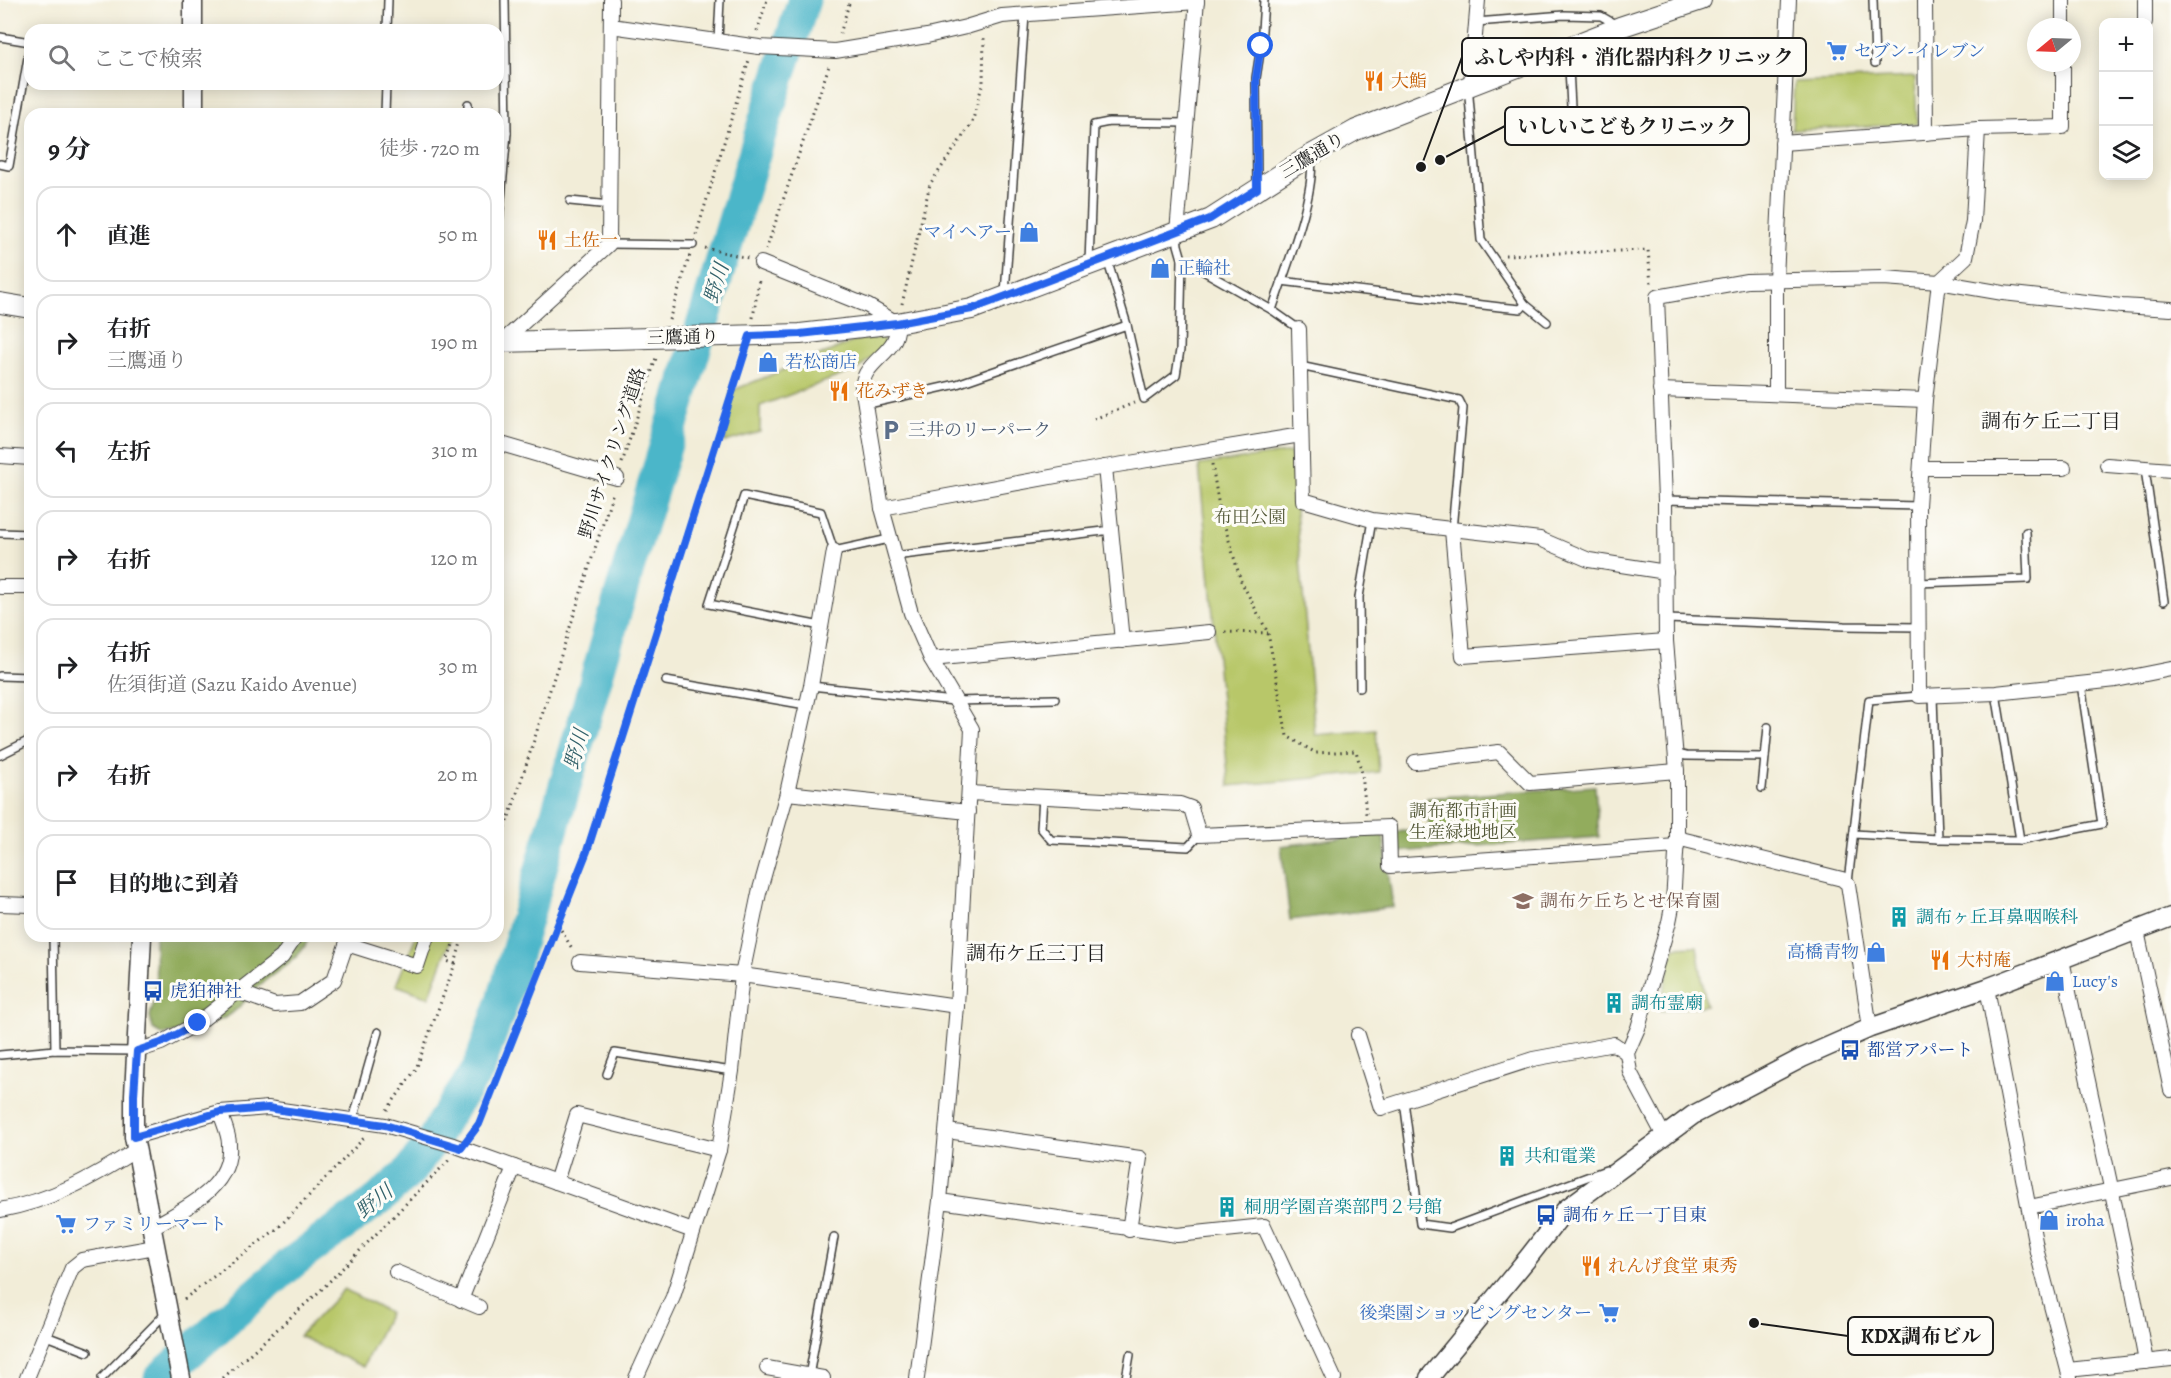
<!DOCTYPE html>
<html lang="ja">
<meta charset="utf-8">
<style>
body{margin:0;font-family:Alegreya,"Noto Serif JP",serif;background:#f2f2f2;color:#202124}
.controls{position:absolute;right:18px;top:18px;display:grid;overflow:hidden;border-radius:12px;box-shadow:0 3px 15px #0003}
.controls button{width:54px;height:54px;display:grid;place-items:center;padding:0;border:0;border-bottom:2px solid #e0e0e0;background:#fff;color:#202124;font:30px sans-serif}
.compass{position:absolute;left:2027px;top:18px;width:54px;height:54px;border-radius:50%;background:#fff;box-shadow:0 3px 15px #0003;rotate:251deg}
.stop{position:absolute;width:18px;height:18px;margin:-14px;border:4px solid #2563eb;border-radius:50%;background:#fff}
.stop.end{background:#2563eb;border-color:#fff;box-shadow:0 2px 6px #0008}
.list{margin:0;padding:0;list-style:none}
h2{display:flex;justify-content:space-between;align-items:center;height:78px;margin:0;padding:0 24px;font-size:26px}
h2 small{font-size:20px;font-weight:400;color:#757577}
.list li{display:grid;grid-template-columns:39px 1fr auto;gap:18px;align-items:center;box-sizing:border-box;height:96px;margin:0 12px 12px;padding:0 12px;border:2px solid #e0e0e0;border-radius:18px}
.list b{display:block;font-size:22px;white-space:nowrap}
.list p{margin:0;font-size:20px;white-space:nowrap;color:#757577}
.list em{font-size:20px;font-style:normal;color:#757577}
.icon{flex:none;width:33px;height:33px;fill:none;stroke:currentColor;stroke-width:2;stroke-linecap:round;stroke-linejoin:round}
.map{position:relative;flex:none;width:2171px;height:1378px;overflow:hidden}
.search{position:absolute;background:#fff;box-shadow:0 3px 15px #0003;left:24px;top:24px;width:480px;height:66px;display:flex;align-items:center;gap:15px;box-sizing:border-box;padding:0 21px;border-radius:18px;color:#757577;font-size:22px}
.panel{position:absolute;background:#fff;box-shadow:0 3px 15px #0003;left:24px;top:108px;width:480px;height:834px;border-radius:18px}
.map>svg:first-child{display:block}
.green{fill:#b8c769;stroke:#6a7242;stroke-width:1.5}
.forest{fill:#92ac5d;stroke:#57643c;stroke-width:1.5}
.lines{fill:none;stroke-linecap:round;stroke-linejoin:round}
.river{stroke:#4cb6c9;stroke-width:33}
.service-casing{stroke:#3c3b38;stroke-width:10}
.minor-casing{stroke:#3c3b38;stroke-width:16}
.tertiary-casing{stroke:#3c3b38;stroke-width:21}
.secondary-casing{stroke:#3c3b38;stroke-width:22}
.path{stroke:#3c3b38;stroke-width:3;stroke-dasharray:1.5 4.5;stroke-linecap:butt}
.service{stroke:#fff;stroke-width:7}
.minor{stroke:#fff;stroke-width:14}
.tertiary{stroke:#fff;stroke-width:18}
.secondary{stroke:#fff;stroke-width:20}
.route{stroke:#2563eb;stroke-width:8}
.labels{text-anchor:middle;stroke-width:6;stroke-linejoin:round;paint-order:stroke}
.shop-label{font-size:18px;fill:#366cbe;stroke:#fdfcf7;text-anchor:start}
.food-label{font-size:18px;fill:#c56008;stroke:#fdfcf7;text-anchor:start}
.street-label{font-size:18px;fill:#1c1c1c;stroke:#fdfcf7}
.service-label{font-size:18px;fill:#4e5e75;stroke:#fdfcf7;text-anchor:start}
.park-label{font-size:18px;fill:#535837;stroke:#fdfcf7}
.education-label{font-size:18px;fill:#785e54;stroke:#fdfcf7;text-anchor:start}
.culture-label{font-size:18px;fill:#0d838f;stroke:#fdfcf7;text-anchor:start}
.transit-label{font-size:18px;fill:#164399;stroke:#fdfcf7;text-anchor:start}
.water-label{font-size:20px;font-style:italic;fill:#32616a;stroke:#fdfcf7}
.neighbourhood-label{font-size:20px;fill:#1c1c1c;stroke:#fdfcf7}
.leader{fill:none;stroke:#1c1c1c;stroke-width:2}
.callout-dot{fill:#1c1c1c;stroke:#fdfcf7;stroke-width:2}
.callout{fill:#fdfcf7;stroke:#1c1c1c;stroke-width:2}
.callout-label{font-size:20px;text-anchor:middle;font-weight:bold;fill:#1c1c1c}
</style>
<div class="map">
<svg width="2171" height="1378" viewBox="0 0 2171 1378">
<rect width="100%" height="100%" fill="#fdfcf7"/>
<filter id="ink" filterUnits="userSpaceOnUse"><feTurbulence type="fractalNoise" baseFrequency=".0167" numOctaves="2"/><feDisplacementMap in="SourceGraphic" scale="12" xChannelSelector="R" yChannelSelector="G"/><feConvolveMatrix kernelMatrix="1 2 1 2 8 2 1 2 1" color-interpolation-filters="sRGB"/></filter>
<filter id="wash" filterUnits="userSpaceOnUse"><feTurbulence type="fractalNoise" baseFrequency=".008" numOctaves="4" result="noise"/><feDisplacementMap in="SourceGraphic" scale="24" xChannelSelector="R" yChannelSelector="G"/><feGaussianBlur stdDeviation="1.35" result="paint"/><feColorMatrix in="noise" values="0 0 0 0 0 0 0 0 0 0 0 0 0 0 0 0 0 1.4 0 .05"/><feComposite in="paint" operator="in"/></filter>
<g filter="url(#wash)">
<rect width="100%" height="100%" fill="#f2edd8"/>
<g class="green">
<path d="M1915,77l2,47 -125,6 2,-48z"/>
<path d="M883,338l2,7 -27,24 -98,37v26l-35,10 6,-51 129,-52z"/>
<path d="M1291,452l24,283 61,-5 3,42 -150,14 -30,-321z"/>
<path d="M416,936h36l-23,61 -33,-12z"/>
<path d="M1697,946l9,59 -47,6 15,-64z"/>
<path d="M344,1289l45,24 -26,54 -64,-31z"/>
</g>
<g class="forest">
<path d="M1595,786l4,51 -202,15 -2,-20 34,-3 -2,-31z"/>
<path d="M1383,833l10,74 -103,13 -9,-74z"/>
<path d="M155,936h154c-5,22 -33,34 -49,49 -11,10 -20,25 -34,32 -19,10 -42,14 -63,18l-10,-6 -3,-13 6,-22z"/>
</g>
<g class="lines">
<path class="river" d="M160,1378l134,-117 85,-62 31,-28 23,-31 11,-20 34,-50 25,-70 119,-411 141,-464 41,-125"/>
</g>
</g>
<g filter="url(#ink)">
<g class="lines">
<g class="service-casing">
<g id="service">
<path d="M1873,0l2,63"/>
<path d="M1476,22l88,-7 37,1 14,8"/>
<path d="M387,30l1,-30"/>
<path d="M0,37l30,5"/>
<path d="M718,40l2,-40"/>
<path d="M1568,49l4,77"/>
<path d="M1470,89l-1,8 12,143 44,64 22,18"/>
<path d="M385,114l1,-30"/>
<path d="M468,114v-10"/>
<path d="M498,132l9,1"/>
<path d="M0,164l9,2 21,-120"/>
<path d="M1257,186l-1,-108 5,-32 3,-46"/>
<path d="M570,201l40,4"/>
<path d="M498,231l9,-98 -2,-133"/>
<path d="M1177,234l1,11 4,14 90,51 27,19"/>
<path d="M609,244l84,1"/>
<path d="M1107,259l20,66"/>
<path d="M1089,263l5,-138 15,-3 78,1"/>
<path d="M1281,281l219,26 21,2 4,-5"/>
<path d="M1005,293l20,-278"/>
<path d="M1272,310c12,-37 44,-115 39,-151"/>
<path d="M1300,366l159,34 4,8 -11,122"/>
<path d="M864,405l93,-21 170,-59 17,74 32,-24 4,-25 2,-91"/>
<path d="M2145,469l19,132"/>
<path d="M1665,500l253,6"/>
<path d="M0,533l30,1"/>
<path d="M894,556l218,-26"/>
<path d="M1917,583l111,-4 -2,-47"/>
<path d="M1667,619l177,7 73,1"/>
<path d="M821,626l-112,-22 35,-108 77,16 13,39 55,-12"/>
<path d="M0,676l30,1"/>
<path d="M666,681l140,24"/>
<path d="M811,686l143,15 101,-2"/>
<path d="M1360,688l-1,-91 13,-77"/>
<path d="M1996,693l24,147"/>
<path d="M1933,697l5,142"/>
<path d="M1676,754l10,2 79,1"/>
<path d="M0,755l30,-15"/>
<path d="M1762,788l6,-61"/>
<path d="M1043,797l-2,31 10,12 137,7 11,-12"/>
<path d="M1854,834l84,5 82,1 82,-16 -21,-140"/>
<path d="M1848,882l21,-182 50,-4"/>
<path d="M53,936l2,114"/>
<path d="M0,1055l55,-5 80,1"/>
<path d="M607,1074l8,-21 117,18"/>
<path d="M1404,1101l16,123 30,4 156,-58 3,2"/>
<path d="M353,1120l25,-88"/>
<path d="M46,1336l42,16"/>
<path d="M809,1376l25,-139"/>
<path d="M102,1378l64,-65"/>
<path d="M1126,1378l4,-23"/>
</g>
</g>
<g class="minor-casing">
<g id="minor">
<path d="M1925,0l1,133"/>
<path d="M2145,0v22"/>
<path d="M611,26l148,21 76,4 92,-15 39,-9 36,-11 195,-14"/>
<path d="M2063,27v-27"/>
<path d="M1471,83l7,-83"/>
<path d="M1782,143l196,-14 85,-2v-64"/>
<path d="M1177,232l20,-232"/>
<path d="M761,263l107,43 29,17c3,23 -19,32 -30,49 -3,4 -4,10 -5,14l20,122 29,105 20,46 41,70 -15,277 -17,195 -23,177"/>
<path d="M1299,329l4,171 69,20 168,19 49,21 77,12"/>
<path d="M502,342l107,-98 2,-244"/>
<path d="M1660,390l265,10 -7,106 1,190 77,-3 120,-13 55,-11"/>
<path d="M1776,394v-115l13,-279"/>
<path d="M1925,400l14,-118 27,-25 7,-36 5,-92"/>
<path d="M498,443l119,35"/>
<path d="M0,456l30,2"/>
<path d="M2107,465l64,5"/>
<path d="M1105,467l17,174"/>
<path d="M1921,468h143"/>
<path d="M882,508l223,-41 196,-32"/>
<path d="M1452,530l11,126 203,-15"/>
<path d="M0,587h30"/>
<path d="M931,659l278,-27"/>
<path d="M1415,762l84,-10 31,31 147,-12"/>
<path d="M787,793l181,19"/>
<path d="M969,793l211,11 11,4 8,27 190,-8 1,39 287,-20"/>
<path d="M1677,838l165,41 6,5 22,144"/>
<path d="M0,904l30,1"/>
<path d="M2137,931l34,159"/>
<path d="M347,944l70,22 10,-30"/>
<path d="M2062,960l68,316 16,86"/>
<path d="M580,962l162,13 17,-82 28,-100 24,-107 23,-135"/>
<path d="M1987,988l50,264 33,126"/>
<path d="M238,992l37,13 25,-2 34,-23 15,-44"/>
<path d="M1358,1035l23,73 152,-49 81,-15 13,9"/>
<path d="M137,1051l24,-8 37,-20 84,-66 14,-21"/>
<path d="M947,1131l193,27 -11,72"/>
<path d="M1664,1136l-34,-64 -3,-19 11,-25 31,-106 4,-20 4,-64v-67l-11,-130 -1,-141 -8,-203 90,-16 137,-3 55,4 64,11 119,13 49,3"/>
<path d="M134,1137l86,-25 48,-4 117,17 68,20 240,86"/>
<path d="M556,1182l21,-67 142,35"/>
<path d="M940,1201l237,34 87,-9 70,152"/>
<path d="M2029,1207l142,-29"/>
<path d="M0,1210c51,-9 92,-32 136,-60"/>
<path d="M151,1228c32,-19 82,-40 78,-84 0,-10 -6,-22 -9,-32"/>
<path d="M396,1272l83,35"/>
<path d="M461,1300l53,-133"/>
<path d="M767,1368l56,10"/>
<path d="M2068,1370l103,-11"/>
<path d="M27,1378l45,-110 10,-8 73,-13"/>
<path d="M636,1378l37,-81 46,-147 13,-79 10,-96 215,31"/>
</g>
</g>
<g class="tertiary-casing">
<g id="tertiary">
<path d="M193,0v30"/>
<path d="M194,84v30"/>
<path d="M142,936l-8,159v42l47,241"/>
<path d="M1429,1378l98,-119 39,-50 127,-94 109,-57 68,-30 117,-40 184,-71"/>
</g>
</g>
<g class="secondary-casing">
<g id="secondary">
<path d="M0,303l30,5"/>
<path d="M498,342l302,-8 97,-11 75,-14 239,-90 100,-64 45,-25 264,-103 81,-27"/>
</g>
</g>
<g class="path">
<path d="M757,31l10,-31"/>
<path d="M840,34l10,-34"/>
<path d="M696,235l53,-175"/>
<path d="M705,248l43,10"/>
<path d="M766,250l63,-184"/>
<path d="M1505,255l143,-5 3,34"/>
<path d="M902,304l28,-120 42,-61 11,-41 1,-45"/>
<path d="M753,318l6,-38"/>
<path d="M669,320l21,-65"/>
<path d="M1094,419l40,-16"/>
<path d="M622,463l35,-108"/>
<path d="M1212,464l7,43 22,74 27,52 19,103 29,17 40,-2 6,22 4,41"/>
<path d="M1225,632l43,1"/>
<path d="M498,844l15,-38 100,-314"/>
<path d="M558,925l15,25"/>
<path d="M455,964l6,-21"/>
<path d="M387,1110l29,-41 39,-105 -8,-3 9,-25"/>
<path d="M470,1136l9,-12 108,-273 157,-498"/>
<path d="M184,1299l94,-71 86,-90"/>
<path d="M223,1378l98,-88 129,-131"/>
</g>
<use href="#service" class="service"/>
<use href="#minor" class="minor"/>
<use href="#tertiary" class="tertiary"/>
<use href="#secondary" class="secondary"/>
</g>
</g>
<g class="lines" filter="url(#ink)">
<path class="route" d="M198,1023l-37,20 -24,8 -3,44v42l86,-25 48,-4 117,17 76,23 18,-24 108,-273 163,-515 50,-2 97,-11 75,-14 238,-90 47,-30 -1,-111 5,-32"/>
</g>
<defs>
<g id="supermarket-bare" transform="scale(1.62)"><path d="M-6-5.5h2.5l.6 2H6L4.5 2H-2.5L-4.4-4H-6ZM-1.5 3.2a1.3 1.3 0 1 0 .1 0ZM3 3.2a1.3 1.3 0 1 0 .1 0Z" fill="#3f7fe0" stroke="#fdfcf7" stroke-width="2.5" paint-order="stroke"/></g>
<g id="restaurant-bare" transform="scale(1.62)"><path d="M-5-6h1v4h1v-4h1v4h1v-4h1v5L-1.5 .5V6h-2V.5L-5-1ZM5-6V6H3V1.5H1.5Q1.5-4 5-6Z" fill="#e8710a" stroke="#fdfcf7" stroke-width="2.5" paint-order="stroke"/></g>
<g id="shop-bare" transform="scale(1.62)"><path d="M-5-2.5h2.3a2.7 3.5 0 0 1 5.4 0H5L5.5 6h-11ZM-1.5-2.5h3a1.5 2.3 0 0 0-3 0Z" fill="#3f7fe0" stroke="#fdfcf7" stroke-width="2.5" paint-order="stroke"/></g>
<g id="parking-bare" transform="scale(1.62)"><path d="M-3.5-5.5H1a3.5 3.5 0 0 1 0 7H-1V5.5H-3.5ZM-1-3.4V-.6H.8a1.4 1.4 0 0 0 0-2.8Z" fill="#5c6f8a" stroke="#fdfcf7" stroke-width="2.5" paint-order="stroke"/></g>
<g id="school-bare" transform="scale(1.62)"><path d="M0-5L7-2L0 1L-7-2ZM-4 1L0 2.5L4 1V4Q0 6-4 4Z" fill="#8d6e63" stroke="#fdfcf7" stroke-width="2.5" paint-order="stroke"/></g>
<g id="building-bare" transform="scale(1.62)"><path d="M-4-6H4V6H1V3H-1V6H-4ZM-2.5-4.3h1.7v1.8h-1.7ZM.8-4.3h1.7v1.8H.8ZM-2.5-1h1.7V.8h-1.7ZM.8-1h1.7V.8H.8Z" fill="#0f9aa8" stroke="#fdfcf7" stroke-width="2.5" paint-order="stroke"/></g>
<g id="bus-bare" transform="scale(1.62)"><path d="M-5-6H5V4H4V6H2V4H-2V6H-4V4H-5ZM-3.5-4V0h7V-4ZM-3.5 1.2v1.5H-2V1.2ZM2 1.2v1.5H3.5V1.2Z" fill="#1a4fb4" stroke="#fdfcf7" stroke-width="2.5" paint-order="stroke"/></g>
</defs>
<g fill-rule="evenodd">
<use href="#supermarket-bare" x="1837" y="51"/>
<use href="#restaurant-bare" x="1374" y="81"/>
<use href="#shop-bare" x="1029" y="232"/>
<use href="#restaurant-bare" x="547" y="240"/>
<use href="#shop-bare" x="1160" y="268"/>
<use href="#shop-bare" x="768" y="362"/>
<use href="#restaurant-bare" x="839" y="391"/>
<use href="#parking-bare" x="891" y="430"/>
<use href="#school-bare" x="1523" y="901"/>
<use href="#building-bare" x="1899" y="917"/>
<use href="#shop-bare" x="1876" y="952"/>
<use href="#restaurant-bare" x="1940" y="960"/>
<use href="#shop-bare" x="2055" y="981"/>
<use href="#bus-bare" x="153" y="991"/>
<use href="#building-bare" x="1614" y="1003"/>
<use href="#bus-bare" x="1850" y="1050"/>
<use href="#building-bare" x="1507" y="1156"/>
<use href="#building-bare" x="1227" y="1207"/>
<use href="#bus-bare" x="1546" y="1215"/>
<use href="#shop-bare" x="2049" y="1220"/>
<use href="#supermarket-bare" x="66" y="1224"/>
<use href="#restaurant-bare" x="1591" y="1266"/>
<use href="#supermarket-bare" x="1609" y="1313"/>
</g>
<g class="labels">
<g class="shop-label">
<text x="1854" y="57">セブン-イレブン</text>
<text x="1012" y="238" text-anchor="end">マイヘアー</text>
<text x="1177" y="274">正輪社</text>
<text x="785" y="368">若松商店</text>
<text x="1859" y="958" text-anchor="end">高橋青物</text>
<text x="2072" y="987">Lucy's</text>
<text x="2066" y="1226">iroha</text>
<text x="83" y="1230">ファミリーマート</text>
<text x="1592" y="1319" text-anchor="end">後楽園ショッピングセンター</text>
</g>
<g class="food-label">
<text x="1391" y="87">大鮨</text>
<text x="564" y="246">土佐一</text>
<text x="856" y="397">花みずき</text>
<text x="1957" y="966">大村庵</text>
<text x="1608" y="1272">れんげ食堂 東秀</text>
</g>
<g class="street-label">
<text transform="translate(1312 155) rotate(-31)" y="6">三鷹通り</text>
<text transform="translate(683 337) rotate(-1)" y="6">三鷹通り</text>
<text transform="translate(612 453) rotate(-72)" y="6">野川サイクリング道路</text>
</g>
<g class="service-label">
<text x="908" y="436">三井のリーパーク</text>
</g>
<g class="park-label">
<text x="1250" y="523">布田公園</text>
<text x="1463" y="817">調布都市計画<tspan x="1463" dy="21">生産緑地地区</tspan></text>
</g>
<g class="education-label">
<text x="1540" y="907">調布ケ丘ちとせ保育園</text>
</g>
<g class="culture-label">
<text x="1916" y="923">調布ヶ丘耳鼻咽喉科</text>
<text x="1631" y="1009">調布霊廟</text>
<text x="1524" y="1162">共和電業</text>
<text x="1244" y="1213">桐朋学園音楽部門２号館</text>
</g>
<g class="transit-label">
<text x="170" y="997">虎狛神社</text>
<text x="1867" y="1056">都営アパート</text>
<text x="1563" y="1221">調布ヶ丘一丁目東</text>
</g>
<g class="water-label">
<text transform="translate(716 283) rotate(-73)" y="7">野川</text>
<text transform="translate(576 749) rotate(-74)" y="7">野川</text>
<text transform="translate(374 1201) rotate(-39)" y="7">野川</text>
</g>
<g class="neighbourhood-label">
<text x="2051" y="428">調布ケ丘二丁目</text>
<text x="1036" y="960">調布ケ丘三丁目</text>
</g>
</g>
<path class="leader" d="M1421 167L1462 57M1440 160L1505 126M1754 1323L1848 1336"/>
<g class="callout-dot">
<circle cx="1421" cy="167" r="6"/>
<circle cx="1440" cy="160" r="6"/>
<circle cx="1754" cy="1323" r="6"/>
</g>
<g class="callout">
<rect x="1462" y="38" width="344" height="38" rx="6"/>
<rect x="1505" y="107" width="244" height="38" rx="6"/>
<rect x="1848" y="1317" width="145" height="38" rx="6"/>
</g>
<g class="callout-label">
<text x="1634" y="64">ふしや内科・消化器内科クリニック</text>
<text x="1627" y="133">いしいこどもクリニック</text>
<text x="1921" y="1343">KDX調布ビル</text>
</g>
</svg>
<div class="controls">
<button>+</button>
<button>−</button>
<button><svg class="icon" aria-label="layers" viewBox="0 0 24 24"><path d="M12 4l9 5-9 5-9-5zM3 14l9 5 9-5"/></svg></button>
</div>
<svg class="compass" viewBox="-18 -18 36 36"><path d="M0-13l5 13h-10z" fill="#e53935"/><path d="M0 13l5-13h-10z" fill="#757577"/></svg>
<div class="stop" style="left:1261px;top:46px"></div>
<div class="stop end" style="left:198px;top:1023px"></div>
<div class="search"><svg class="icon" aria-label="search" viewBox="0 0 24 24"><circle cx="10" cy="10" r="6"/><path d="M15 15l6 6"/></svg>ここで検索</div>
<section class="panel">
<h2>9 分<small>徒歩 · 720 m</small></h2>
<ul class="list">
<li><svg class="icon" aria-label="ahead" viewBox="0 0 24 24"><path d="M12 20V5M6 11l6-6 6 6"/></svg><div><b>直進</b></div><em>50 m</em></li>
<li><svg class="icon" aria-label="right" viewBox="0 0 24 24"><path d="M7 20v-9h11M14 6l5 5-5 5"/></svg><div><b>右折</b><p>三鷹通り</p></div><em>190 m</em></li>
<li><svg class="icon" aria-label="left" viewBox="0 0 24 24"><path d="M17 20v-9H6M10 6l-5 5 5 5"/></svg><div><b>左折</b></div><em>310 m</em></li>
<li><svg class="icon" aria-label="right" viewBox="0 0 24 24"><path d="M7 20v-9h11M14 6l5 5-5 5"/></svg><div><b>右折</b></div><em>120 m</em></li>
<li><svg class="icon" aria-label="right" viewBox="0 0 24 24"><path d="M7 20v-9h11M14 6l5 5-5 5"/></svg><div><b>右折</b><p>佐須街道 (Sazu Kaido Avenue)</p></div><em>30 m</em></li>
<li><svg class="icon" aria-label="right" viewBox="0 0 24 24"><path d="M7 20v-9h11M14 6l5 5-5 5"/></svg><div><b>右折</b></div><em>20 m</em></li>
<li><svg class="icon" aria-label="arrive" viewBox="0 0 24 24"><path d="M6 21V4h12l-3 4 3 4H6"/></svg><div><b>目的地に到着</b></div></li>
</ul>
</section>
</div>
